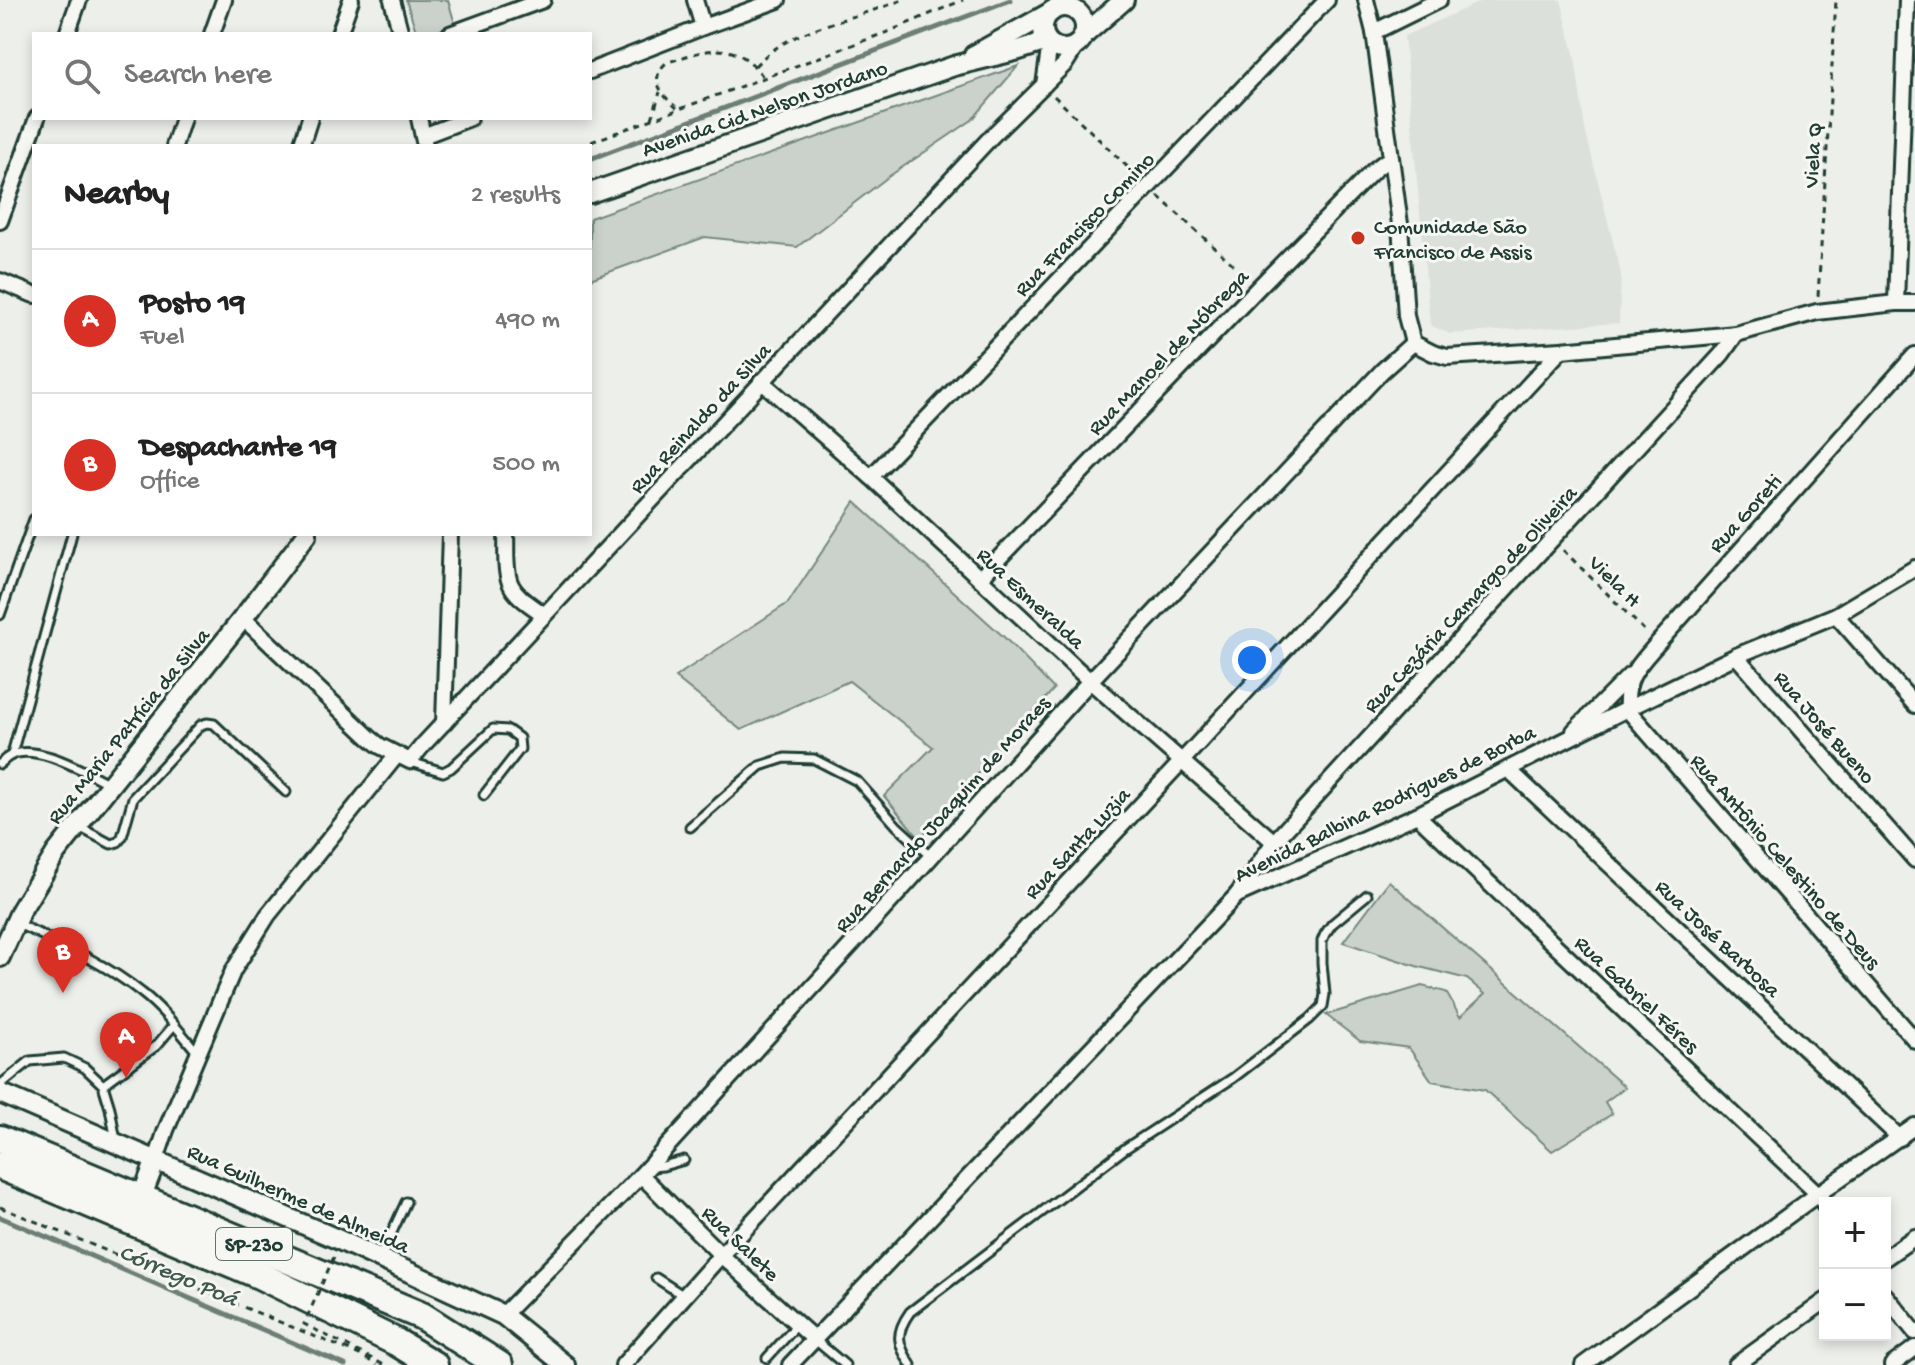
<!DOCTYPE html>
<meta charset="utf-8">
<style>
body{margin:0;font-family:"Gochi Hand",sans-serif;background:#f6f6f6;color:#222}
.controls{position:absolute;right:24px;bottom:24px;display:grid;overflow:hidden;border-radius:0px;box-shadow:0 4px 12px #0003}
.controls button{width:72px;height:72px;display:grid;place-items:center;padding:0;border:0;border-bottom:2px solid #e0e0e0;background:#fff;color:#222;font:40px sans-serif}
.you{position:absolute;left:1252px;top:660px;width:28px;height:28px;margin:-20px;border:6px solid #fff;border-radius:50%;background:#1a73e8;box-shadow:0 0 0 12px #1a73e833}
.badge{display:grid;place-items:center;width:52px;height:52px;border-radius:50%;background:#d93025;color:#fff;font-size:26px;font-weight:700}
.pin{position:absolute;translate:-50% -66px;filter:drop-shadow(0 2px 4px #0008)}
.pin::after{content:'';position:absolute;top:42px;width:28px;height:24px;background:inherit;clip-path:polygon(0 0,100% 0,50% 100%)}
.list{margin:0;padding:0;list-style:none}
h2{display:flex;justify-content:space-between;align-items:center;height:104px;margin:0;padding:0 32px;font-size:34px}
h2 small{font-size:26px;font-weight:400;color:#767676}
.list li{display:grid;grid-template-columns:52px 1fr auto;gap:24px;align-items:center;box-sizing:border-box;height:144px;padding:0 32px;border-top:2px solid #e0e0e0}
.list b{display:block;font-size:30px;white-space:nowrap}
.list p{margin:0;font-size:26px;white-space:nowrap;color:#767676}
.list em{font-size:26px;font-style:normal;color:#767676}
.icon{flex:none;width:44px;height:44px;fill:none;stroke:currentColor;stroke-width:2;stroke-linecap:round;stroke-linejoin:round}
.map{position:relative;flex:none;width:1915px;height:1365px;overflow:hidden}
.search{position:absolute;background:#fff;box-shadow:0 4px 12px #0003;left:32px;top:32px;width:560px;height:88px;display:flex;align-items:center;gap:20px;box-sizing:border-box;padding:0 28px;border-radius:0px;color:#767676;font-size:30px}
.panel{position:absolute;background:#fff;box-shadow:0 4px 12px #0003;left:32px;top:144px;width:560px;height:392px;border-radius:0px}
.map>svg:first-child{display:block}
.built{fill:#dce0db}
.green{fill:#cbd2cc;stroke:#758880;stroke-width:2}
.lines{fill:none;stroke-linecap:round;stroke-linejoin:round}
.stream{stroke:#6c7e77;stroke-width:5}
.service-casing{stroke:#1f3d34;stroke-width:13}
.minor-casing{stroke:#1f3d34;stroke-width:20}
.tertiary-casing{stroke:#1f3d34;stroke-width:24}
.motorway-casing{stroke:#1f3d34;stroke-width:32}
.path{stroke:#1f3d34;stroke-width:3;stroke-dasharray:6 6;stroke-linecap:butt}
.service{stroke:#f6f6f2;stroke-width:7}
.minor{stroke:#f6f6f2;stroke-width:14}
.tertiary{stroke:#f6f6f2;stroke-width:18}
.motorway{stroke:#f6f6f2;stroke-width:26}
.path-bridge{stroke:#1f3d34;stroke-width:3;stroke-dasharray:6 6;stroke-linecap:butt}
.poi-dot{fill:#c8321e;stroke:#f6f6f2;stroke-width:3}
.labels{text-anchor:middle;stroke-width:6;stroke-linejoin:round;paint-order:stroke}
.shield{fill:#f6f6f2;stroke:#60746d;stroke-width:2}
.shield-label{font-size:20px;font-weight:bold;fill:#1f3d34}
.street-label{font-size:22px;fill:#1f3d34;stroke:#f6f6f2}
.poi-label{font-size:22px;fill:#1f3d34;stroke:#f6f6f2;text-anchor:start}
.water-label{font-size:24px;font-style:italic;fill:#3f5850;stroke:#f6f6f2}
</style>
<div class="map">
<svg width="1915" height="1365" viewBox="0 0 1915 1365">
<rect width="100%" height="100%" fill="#edefea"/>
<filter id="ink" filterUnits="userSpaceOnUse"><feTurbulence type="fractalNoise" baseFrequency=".0125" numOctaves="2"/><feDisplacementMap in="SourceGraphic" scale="16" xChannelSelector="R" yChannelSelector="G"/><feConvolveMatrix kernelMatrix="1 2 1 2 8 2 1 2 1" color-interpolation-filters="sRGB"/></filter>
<g filter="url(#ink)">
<path class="built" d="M1484,0h77l14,58 10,71 36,145 -2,49 -169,11 -20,-9 -26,-289z"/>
<g class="green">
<path d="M406,0h42l7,24 -24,10h-14z"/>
<path d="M1018,66l-46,54 -84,57 -91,70 -92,-10 -115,42v-61z"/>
<path d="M855,502l150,136 49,51 -134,150 -36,-43 49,-49 -84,-66 -108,49 -66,-53 113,-74z"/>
<path d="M1389,881l236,206 -20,15 7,12 -60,37 -67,-61 -53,-9 -23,-33 -49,-7 -34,-26 96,-29 24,6 14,25 25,-23 -18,-15 -51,-13 -73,-24z"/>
</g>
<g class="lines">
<g class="stream">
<path d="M590,159l420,-159"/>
<path d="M0,1217l345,148"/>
</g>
<g class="service-casing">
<g id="service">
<path d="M0,615l34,-96"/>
<path d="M12,754l60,-220"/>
<path d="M411,762l32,10 8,-4 42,-39 15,1 11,8 1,11 -36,46"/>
<path d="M0,764c3,-3 6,-6 10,-8 25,-14 75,16 98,27"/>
<path d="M79,827l32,17 7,-2 4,-5 11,-39 68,-73 6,-2 7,1 72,68"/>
<path d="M690,827l70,-61 25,-8 29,1 43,22 40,45 34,31"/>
<path d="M18,924c43,20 87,39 124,69 21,16 38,39 55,59"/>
<path d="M0,1085l30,-24 34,-3 21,10 18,17 7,23 6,33"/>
<path d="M103,1085l53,-39 18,-21"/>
<path d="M651,1167l12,-1 21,-6"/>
<path d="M381,1256l25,-54"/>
<path d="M656,1278l28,18"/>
<path d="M814,1339l31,26"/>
<path d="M767,1358l30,-33"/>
<path d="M911,1365c-14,-21 -16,-32 -1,-53l216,-164 107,-70 77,-59 13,-13 2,-12 -3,-31v-22l3,-7 7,-10 35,-29"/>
</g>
</g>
<g class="minor-casing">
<g id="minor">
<path d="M392,0l9,34"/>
<path d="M695,0l8,27 75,-27"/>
<path d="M1366,0l8,32 26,192 6,92 7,27"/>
<path d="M1374,32l65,-32"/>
<path d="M67,34l12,-34"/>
<path d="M212,34l12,-34"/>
<path d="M339,34l12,-34"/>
<path d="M450,34l93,-34"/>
<path d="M590,71l113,-44"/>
<path d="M1044,85l6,-42"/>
<path d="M419,118l6,28"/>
<path d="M423,136l47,-18"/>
<path d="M174,146l9,-28"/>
<path d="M301,146l9,-28"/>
<path d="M0,221l37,-103"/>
<path d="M0,281l34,14"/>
<path d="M1896,303l11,-303"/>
<path d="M1413,343l20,10 14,4 114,-7 175,-16 81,-22 79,-9h19"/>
<path d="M1915,355l-257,288c-20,23 -33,34 -31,66l288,331"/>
<path d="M761,381l110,96 219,204 184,161"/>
<path d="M871,477l456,-477"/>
<path d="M506,534c1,15 -2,37 5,51 6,13 22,21 33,30"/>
<path d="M980,578l278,-290 116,-118 16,-12"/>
<path d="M1836,615l79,90"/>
<path d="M243,618l127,120 10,8 30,15 13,-16 569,-609 73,-72 12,-19"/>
<path d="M1736,656l179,204"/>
<path d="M444,723l6,-189"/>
<path d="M1574,731l56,-56"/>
<path d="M1508,769l392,369"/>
<path d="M1417,815l401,379 7,11"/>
<path d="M1237,895l37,-53 448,-488 14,-20"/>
<path d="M156,1160l10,-30 67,-159 35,-56 129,-160"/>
<path d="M641,1175l80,80 93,84"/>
<path d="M1885,1258l30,-21"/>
<path d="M1885,1295l30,37"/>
<path d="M503,1315l138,-140 223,-244 226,-250 292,-310 31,-28"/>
<path d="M623,1365l98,-110 460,-493 380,-412"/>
<path d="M790,1365l447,-470 180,-80 210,-106 109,-53 100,-41 79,-47"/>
<path d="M1583,1365l235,-171 97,-68"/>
<path d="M1736,1365l89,-64"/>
<path d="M1892,1365l23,-17"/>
</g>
</g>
<g class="tertiary-casing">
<g id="tertiary">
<circle cx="1064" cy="28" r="21"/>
<path d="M1083,36l41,-36"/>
<path d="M974,55l77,-43"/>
<path d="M590,193l364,-127 65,-16 28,-9"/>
<path d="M0,957l21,-47 35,-57 187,-235 64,-84"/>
<path d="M0,1093l337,146 166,76 62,50"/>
<path d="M138,1206l18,-46"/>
</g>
</g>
<g class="motorway-casing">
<g id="motorway">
<path d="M0,1139l422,177 77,49"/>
<path d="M0,1166l259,109 137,67 38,23"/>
</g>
</g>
<g class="path">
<path d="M755,66c36,-40 99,-46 147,-66"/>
<path d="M1054,96l84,81"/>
<path d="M677,108c-15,-13 -29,-28 -11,-45 38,-13 69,-26 97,14"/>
<path d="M652,119l8,-27"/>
<path d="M580,146l310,-115 73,-31"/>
<path d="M1158,196l89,81"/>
<path d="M1818,296l18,-296"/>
<path d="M1563,550l83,82"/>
<path d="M0,1207l360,148 17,10"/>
</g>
<use href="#service" class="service"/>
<use href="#minor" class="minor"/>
<use href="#tertiary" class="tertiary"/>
<use href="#motorway" class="motorway"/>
<path class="path-bridge" d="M334,1257l-30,67 80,41"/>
</g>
</g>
<circle class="poi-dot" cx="1358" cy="238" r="8"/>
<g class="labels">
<rect class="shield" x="216" y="1228" width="76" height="32" rx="6"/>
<g class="shield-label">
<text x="254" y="1251">SP-230</text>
</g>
<g class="street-label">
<text transform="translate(764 107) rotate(-19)" y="8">Avenida Cid Nelson Jordano</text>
<text transform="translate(1811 155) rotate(-86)" y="8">Viela Q</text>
<text transform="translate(1083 223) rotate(-46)" y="8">Rua Francisco Comino</text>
<text transform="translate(1167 351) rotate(-46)" y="8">Rua Manoel de Nóbrega</text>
<text transform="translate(699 417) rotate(-47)" y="8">Rua Reinaldo da Silva</text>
<text transform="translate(1744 512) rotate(-48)" y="8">Rua Goreti</text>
<text transform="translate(1616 580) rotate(45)" y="8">Viela H</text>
<text transform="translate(1032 597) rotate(43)" y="8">Rua Esmeralda</text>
<text transform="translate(1469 598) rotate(-47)" y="8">Rua Cezária Camargo de Oliveira</text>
<text transform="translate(127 725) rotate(-51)" y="8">Rua Maria Patrícia da Silva</text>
<text transform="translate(1826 726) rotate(49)" y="8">Rua José Bueno</text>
<text transform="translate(1384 802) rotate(-26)" y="8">Avenida Balbina Rodrigues de Borba</text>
<text transform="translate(941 813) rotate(-48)" y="8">Rua Bernardo Joaquim de Moraes</text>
<text transform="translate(1076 842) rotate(-47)" y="8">Rua Santa Luzia</text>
<text transform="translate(1787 860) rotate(49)" y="8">Rua Antônio Celestino de Deus</text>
<text transform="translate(1719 937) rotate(43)" y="8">Rua José Barbosa</text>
<text transform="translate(1638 993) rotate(43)" y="8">Rua Gabriel Féres</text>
<text transform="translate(299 1197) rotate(24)" y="8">Rua Guilherme de Almeida</text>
<text transform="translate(742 1242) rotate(44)" y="8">Rua Salete</text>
</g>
<g class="poi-label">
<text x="1374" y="233">Comunidade São<tspan x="1374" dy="25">Francisco de Assis</tspan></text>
</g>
<g class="water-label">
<text transform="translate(179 1274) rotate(23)" y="8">Córrego Poá</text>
</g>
</g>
</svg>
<div class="controls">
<button>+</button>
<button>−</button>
</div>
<div class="you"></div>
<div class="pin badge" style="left:126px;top:1078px">A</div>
<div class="pin badge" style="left:63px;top:993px">B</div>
<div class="search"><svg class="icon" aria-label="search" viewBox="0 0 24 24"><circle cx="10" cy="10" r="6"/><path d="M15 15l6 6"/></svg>Search here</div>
<section class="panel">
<h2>Nearby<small>2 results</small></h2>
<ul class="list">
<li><span class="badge">A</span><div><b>Posto 19</b><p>Fuel</p></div><em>490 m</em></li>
<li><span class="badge">B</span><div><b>Despachante 19</b><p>Office</p></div><em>500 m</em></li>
</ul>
</section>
</div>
